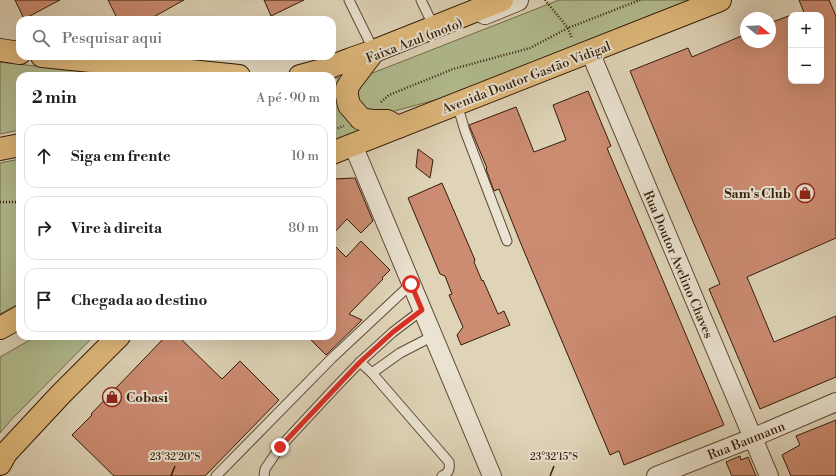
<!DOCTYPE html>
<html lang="pt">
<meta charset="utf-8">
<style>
body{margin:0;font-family:"Libre Bodoni",serif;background:#f6f6f6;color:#202124}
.controls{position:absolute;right:12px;top:12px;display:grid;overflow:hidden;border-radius:8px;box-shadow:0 4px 16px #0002}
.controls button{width:36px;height:36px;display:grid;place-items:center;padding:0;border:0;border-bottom:1px solid #e0e0e0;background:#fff;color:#202124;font:20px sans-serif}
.compass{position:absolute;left:740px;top:12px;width:36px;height:36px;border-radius:50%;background:#fff;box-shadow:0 4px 16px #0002;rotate:108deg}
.stop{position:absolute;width:12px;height:12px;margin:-9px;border:3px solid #d93025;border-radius:50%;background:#fff}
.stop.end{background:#d93025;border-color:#fff;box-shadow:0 1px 4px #0008}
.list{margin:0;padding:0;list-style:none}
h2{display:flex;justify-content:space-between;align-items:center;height:52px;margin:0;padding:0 16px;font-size:17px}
h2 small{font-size:13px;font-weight:400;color:#757577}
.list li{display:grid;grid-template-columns:26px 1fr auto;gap:12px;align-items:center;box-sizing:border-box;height:64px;margin:0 8px 8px;padding:0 8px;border:1px solid #e0e0e0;border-radius:12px}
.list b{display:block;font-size:15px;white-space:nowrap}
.list em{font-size:13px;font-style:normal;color:#757577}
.icon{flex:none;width:22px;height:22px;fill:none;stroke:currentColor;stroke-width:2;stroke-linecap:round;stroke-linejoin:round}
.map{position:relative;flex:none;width:836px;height:476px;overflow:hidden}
.search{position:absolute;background:#fff;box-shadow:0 4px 16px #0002;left:16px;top:16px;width:320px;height:44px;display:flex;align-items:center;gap:10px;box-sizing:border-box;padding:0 14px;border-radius:12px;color:#757577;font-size:15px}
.panel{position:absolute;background:#fff;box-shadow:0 4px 16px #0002;left:16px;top:72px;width:320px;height:268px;border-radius:12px}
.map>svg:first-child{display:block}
.green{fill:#b2bd8f;stroke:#726c4c}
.building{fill:#cc8c72;stroke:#331b09}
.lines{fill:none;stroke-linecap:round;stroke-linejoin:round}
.service-casing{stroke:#5e4935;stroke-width:11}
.minor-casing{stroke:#5e4935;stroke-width:20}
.tertiary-casing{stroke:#5e4935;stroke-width:24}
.trunk-casing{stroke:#331b09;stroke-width:24}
.path{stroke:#331b09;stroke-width:2.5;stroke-dasharray:1 2;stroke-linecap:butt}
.service{stroke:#eae3d1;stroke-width:9}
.minor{stroke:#eae3d1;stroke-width:18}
.tertiary{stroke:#eae3d1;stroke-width:22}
.trunk{stroke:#e0ba7c;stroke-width:22}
.route{stroke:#d93025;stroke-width:5}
.ticks{fill:none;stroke:#331b09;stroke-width:1.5}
.labels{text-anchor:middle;stroke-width:4;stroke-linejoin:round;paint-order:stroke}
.street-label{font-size:13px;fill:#331b09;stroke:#eae3d1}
.poi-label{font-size:13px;font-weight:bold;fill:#331b09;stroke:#eae3d1;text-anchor:end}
.ticks-label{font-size:10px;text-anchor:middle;fill:#331b09;stroke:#eae3d1;stroke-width:4;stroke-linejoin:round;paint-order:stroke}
</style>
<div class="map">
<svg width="836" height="476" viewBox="0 0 836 476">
<rect width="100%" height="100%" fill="#dfd4b8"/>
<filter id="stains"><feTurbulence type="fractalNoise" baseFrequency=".005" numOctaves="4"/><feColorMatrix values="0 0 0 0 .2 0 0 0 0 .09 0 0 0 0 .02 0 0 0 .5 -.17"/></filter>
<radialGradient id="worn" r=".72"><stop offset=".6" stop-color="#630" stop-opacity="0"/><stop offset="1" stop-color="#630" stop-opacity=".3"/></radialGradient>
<g class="green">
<path d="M559,0h130l-250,99 -48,13 -11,1 -15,-4 -5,-6 -2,-10 3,-8 9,-11z"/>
<path d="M0,62l123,14h-103v54l-20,4z"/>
<path d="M332,77l7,1 2,7v24l11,18 7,-1 1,5 -28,13z"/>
<path d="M20,159v144l-20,11v-151z"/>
<path d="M37,336h57l-83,84 -11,13v-76z"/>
</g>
<g class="building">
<path d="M15,0h45l-36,19z"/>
<path d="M108,0h76l-36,20h-30z"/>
<path d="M264,0h40l-33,16z"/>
<path d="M799,0h30l7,16v222l-89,39 27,65 62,-26v61l-76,32 -51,-120 11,-5 -50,-116 -40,-97 58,-23 4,9 54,-23v8h24v-19l21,-8v66h30v-66h-16z"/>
<path d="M588,91l23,55 -4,2 117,277 -100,40 -5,-14 -9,4 -89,-211 -22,-55 -5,2 -8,-22 1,-1 -18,-43 47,-18 18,45 32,-12 -13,-35z"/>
<path d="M418,149l15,11 -3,18 -14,-11z"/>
<path d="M355,178l18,43 -12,12 -14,-14 -15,16v-56z"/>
<path d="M442,183l33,77 -1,2 8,19 1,-1 15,34 6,-3 6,14 -49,20 -4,-10 6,-8 -14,-32 3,-1 -7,-18 -5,-2 -32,-76z"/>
<path d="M361,241l29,29 -8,8 1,1 -34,35 13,6 -36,35 -19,-19h25v-93l14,14z"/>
<path d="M166,336h12l44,43 18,-18 39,39 -74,76h-91l-42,-41 20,-20 -1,-1z"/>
<path d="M836,420v56h-45l-9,-21 18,-10 -4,-9z"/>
<path d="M740,456l1,4 7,-3 8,19h-24l-6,-14z"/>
</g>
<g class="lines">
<g class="service-casing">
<g id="service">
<path d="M349,0l25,51"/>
<path d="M421,0l13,27"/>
<path d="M457,104l8,27 42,110"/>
<path d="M360,362l12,11 77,89c1,7 0,11 -7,14"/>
<path d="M372,373l28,-20 33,-17"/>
<path d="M216,476l116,-118 79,-74"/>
<path d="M264,476l1,-7 15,-22 54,-58 26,-27 33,-30 29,-22"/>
</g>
</g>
<g class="minor-casing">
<g id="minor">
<path d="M590,52l179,424"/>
<path d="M353,145l139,331"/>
<path d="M656,476l96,-38 84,-36"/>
</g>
</g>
<g class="tertiary-casing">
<path id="tertiary" d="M485,13l32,-13"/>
</g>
<g class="trunk-casing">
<g id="trunk">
<path d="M0,50l20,3"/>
<path d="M374,51l-22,29 -5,8v8l2,9 12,14 12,2h14l11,6"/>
<path d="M42,56l197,20"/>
<path d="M300,76l22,-6 29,-11 23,-8 128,-51"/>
<path d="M0,149l20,-4"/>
<path d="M332,153l388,-153"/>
<path d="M0,328l20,-11"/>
<path d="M0,464l6,-11 55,-59 58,-58"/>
</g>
</g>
<g class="path">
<path d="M545,0l23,28 4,11"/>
<path d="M381,102l8,-7 64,-26 77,-21 38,-20 72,-28"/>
<path d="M332,130l12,-4"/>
<path d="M0,202h20"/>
</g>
<use href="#service" class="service"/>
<use href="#minor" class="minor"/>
<use href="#tertiary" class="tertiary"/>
<use href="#trunk" class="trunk"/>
</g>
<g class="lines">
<path class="route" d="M280,447l80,-85 33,-30 29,-22 -11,-26"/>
</g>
<path class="ticks" d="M171,476l4,-10M550,476l4,-10"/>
<defs>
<g id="shop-ring" transform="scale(1)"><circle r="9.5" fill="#eae3d1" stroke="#8f2418" stroke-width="1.5"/><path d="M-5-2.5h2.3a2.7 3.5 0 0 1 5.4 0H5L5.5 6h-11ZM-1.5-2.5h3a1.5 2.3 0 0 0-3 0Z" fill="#8f2418"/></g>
</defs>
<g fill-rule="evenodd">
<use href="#shop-ring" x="805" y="193"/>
<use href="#shop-ring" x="112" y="397"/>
</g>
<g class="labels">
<g class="street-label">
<text transform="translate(414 40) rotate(-21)" y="5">Faixa Azul (moto)</text>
<text transform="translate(526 77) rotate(-21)" y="5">Avenida Doutor Gastão Vidigal</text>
<text transform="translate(679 264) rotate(67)" y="5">Rua Doutor Avelino Chaves</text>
<text transform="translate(746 440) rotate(-22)" y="5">Rua Baumann</text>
</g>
<g class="poi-label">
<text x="791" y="198">Sam's Club</text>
<text x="126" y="402" text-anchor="start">Cobasi</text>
</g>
</g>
<g class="ticks-label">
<text x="175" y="460">23°32'20"S</text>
<text x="554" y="460">23°32'15"S</text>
</g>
<rect width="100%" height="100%" filter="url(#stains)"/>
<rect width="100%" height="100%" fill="url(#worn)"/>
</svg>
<div class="controls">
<button>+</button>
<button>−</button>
</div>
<svg class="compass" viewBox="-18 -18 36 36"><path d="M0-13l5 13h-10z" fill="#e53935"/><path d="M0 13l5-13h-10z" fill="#757577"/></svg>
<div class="stop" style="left:411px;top:284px"></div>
<div class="stop end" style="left:280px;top:447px"></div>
<div class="search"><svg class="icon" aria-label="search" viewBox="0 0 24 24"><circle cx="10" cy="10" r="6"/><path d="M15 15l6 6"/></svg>Pesquisar aqui</div>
<section class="panel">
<h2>2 min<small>A pé · 90 m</small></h2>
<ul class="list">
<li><svg class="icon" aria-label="ahead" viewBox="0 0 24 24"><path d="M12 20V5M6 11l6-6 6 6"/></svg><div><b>Siga em frente</b></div><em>10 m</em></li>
<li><svg class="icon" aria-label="right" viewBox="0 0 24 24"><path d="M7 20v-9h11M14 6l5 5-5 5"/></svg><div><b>Vire à direita</b></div><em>80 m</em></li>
<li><svg class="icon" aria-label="arrive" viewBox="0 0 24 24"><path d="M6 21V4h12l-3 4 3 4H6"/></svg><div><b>Chegada ao destino</b></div></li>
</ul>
</section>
</div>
